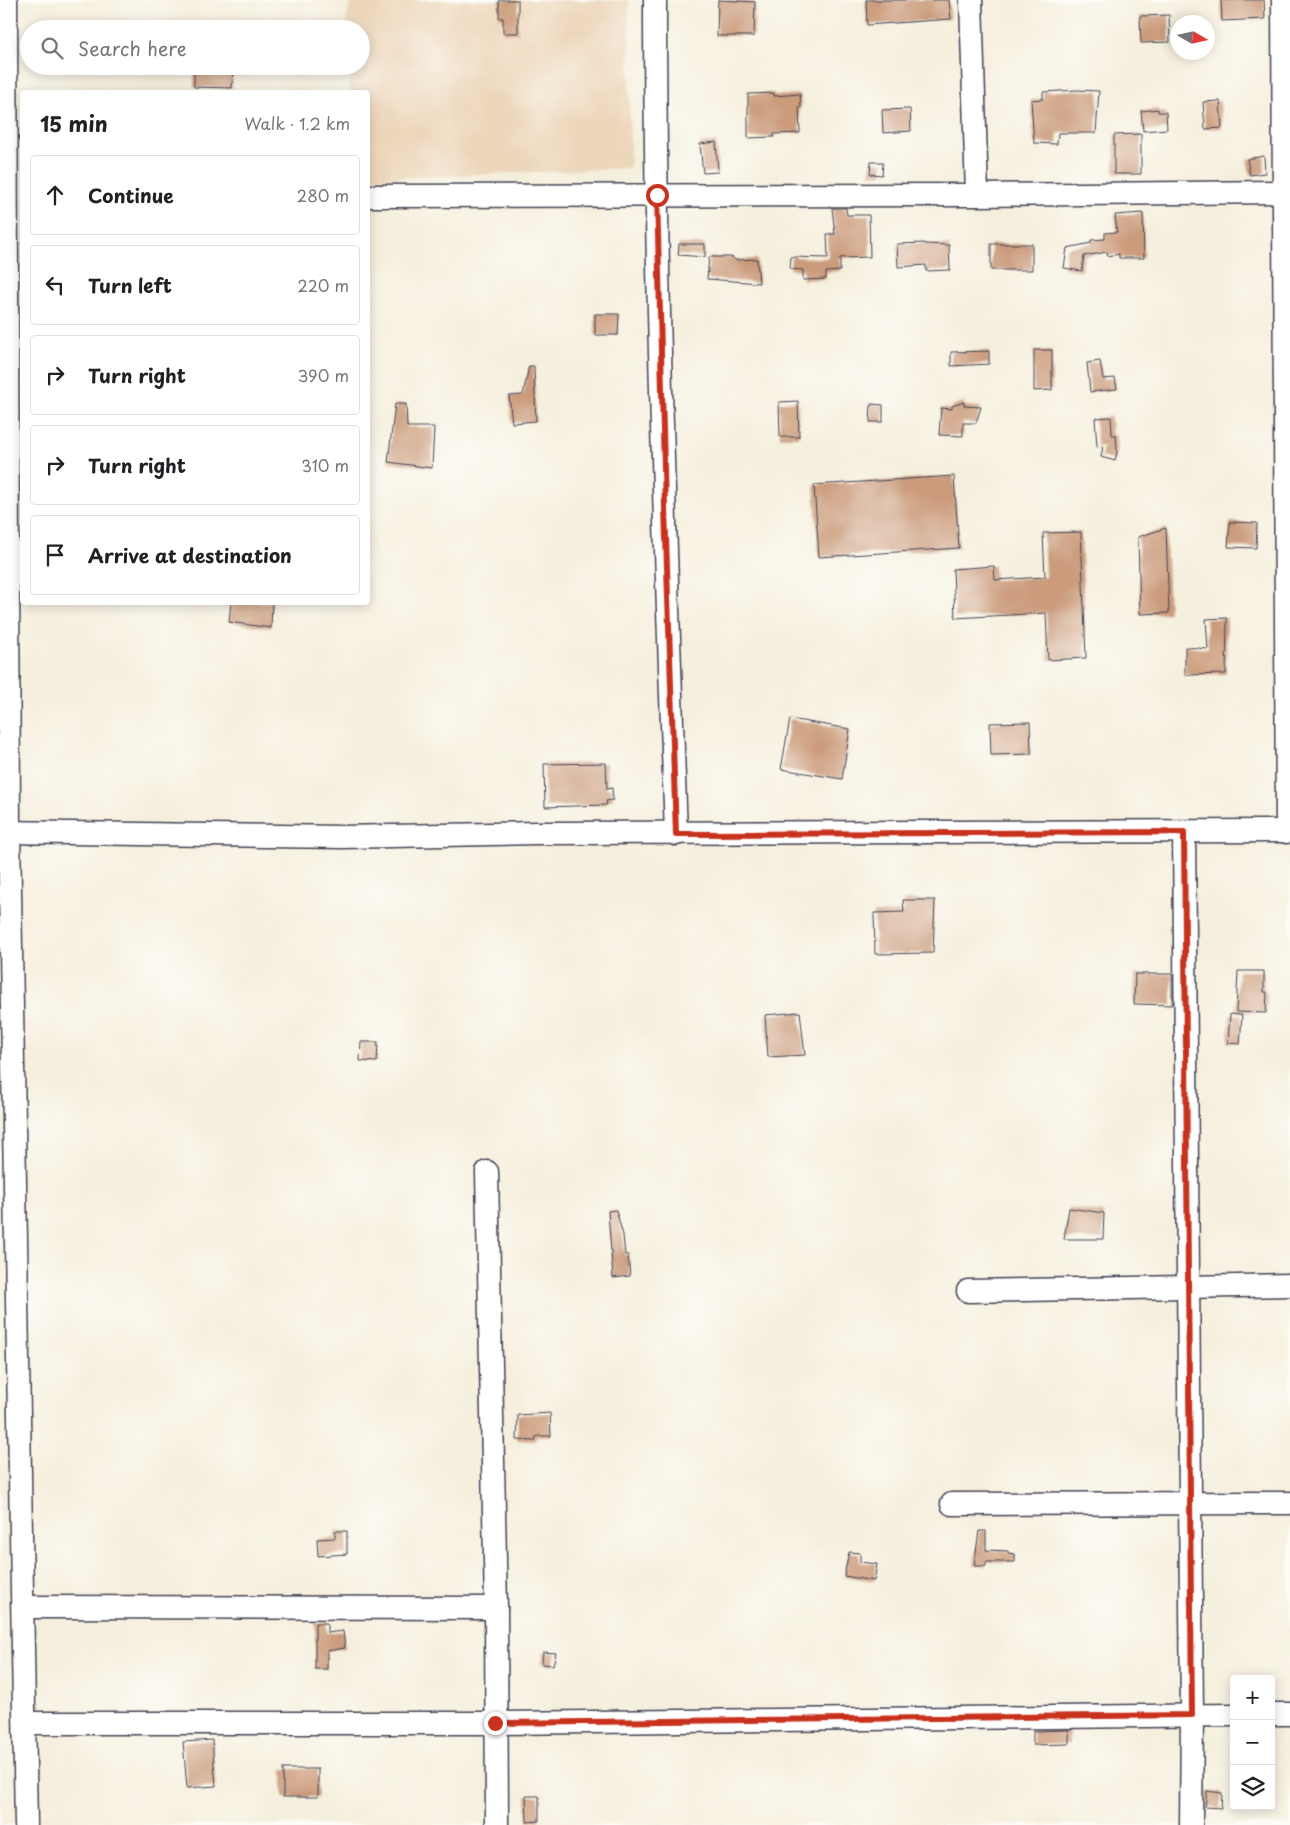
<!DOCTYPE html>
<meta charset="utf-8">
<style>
body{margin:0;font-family:"Playpen Sans",sans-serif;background:#f6f6f6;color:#202124}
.controls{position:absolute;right:15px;bottom:15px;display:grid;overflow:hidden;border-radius:5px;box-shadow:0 2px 12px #0003}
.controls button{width:45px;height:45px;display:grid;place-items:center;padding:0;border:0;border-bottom:1px solid #e0e0e0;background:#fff;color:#202124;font:25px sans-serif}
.compass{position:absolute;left:1170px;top:15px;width:45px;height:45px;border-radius:50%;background:#fff;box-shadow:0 2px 12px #0003;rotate:99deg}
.stop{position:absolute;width:15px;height:15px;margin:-11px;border:4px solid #c8321e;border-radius:50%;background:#fff}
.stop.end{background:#c8321e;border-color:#fff;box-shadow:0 1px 5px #0008}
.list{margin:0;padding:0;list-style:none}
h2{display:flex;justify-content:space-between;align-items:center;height:65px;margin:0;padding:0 20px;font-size:21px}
h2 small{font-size:16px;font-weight:400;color:#757577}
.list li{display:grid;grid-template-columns:32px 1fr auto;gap:15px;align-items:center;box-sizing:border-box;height:80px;margin:0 10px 10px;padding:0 10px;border:1px solid #e0e0e0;border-radius:5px}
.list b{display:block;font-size:19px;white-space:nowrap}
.list em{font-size:16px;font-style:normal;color:#757577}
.icon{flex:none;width:28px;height:28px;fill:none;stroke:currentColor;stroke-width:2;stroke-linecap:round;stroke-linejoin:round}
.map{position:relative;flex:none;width:1290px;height:1825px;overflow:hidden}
.search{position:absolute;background:#fff;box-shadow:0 2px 12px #0003;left:20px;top:20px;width:350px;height:55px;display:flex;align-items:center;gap:12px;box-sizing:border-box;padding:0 18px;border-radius:28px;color:#757577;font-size:19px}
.panel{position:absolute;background:#fff;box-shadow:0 2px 12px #0003;left:20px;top:90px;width:350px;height:515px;border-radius:5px}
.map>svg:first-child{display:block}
.built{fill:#edd7bb}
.building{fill:#cb9b7c}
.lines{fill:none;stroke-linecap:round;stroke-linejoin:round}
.minor-casing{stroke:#424153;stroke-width:25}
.minor{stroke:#fff;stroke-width:22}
.route{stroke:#c8321e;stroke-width:6}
</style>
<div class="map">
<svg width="1290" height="1825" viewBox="0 0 1290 1825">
<rect width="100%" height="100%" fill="#fdfcf7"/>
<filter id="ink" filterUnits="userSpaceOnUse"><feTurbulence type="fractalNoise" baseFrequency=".02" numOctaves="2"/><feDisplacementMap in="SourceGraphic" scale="10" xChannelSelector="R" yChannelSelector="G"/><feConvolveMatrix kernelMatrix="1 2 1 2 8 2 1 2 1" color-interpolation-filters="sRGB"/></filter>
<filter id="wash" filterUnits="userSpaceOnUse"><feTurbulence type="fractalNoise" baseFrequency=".0096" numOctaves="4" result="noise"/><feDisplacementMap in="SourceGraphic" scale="20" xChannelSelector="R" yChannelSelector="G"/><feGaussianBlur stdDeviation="1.12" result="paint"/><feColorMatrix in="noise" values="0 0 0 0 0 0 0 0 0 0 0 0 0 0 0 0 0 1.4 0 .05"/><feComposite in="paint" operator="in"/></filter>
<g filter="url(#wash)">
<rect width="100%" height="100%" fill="#f5efdd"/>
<path class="built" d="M352,0h277l1,168 -262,11v-87h-19l-1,-26h13v-37h-14l-1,-10z"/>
<g id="blocks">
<g class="building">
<path d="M499,0h19v33h-15v-15h-4z"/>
<path d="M718,0l37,2 -1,34h-37z"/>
<path d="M866,0h83l2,19 -84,6z"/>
<path d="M1221,0h43l1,19 -43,2z"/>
<path d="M1169,15l1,27 -29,1 -1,-27z"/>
<path d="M194,66h39l-1,22 -38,-1z"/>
<path d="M1077,90l22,1 -3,42h-38l-1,11 -23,-1 -3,-43 12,-1v-7z"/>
<path d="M774,93v3l26,-2 1,14h-2l1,25 -26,1v3l-26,1v-44z"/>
<path d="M1220,101l2,27 -17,1 -2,-27z"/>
<path d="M910,109l1,22 -28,2 -1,-23z"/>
<path d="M1158,109v3h8l1,17 -24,2 -2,-20z"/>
<path d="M1141,134v40h-27v-39z"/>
<path d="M716,142l2,30 -15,1 -3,-29z"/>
<path d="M1264,156l1,17 -15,2 -3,-16z"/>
<path d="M871,162h12l-1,13 -12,-1z"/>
<path d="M832,208h14l1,7h22l1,42 -30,1v13l-14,1v7l-23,1v-10l-13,-1 1,-12 37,1 -1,-24h8z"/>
<path d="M1143,213l1,45h-25v-4l-11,2 -1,-4 -23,4 -2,15 -18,-3 3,-20 24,-5v-3l14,-1v-6l12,-1 -2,-17z"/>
<path d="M925,243v1l24,1 1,25 -24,1v-6l-28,2 -1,-23z"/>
<path d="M679,244h26v13l-27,-2z"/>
<rect x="991" y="244" width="41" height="26"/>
<path d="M709,257h23l3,3 22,-1 2,24 -52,-4z"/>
<path d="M595,314h24l-1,21h-23z"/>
<path d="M1034,350h18v40l-18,1z"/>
<path d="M989,351v13l-38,2v-14z"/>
<path d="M1100,361l3,18 12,-1 2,11 -27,3 -3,-29z"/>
<path d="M529,366h5l2,55 -24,2 -3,-27 14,-1z"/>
<path d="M798,401l1,36h-19l-1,-35z"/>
<path d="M964,402v4l17,1 -5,16h-13v13l-24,-1 2,-27 11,1v-3z"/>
<path d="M395,404h11l1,23h27l-2,41 -44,-6z"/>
<path d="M871,404l12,1v17h-13z"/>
<path d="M1111,417l1,18h4l1,17 -2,9 -14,-4 2,-11 -6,1 -2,-29z"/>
<path d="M954,476l5,72 -140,9 -5,-72z"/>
<path d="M1230,522l27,1 -1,25 -28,-1z"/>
<path d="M1166,528l3,85 -29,1 -2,-77z"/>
<path d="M1081,532l5,126 -38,2 -2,-47 -91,5 -2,-49 41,-3 1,14 50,-3 -2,-44z"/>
<path d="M231,602h41l-1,26 -42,-6z"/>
<path d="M1227,618l-1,56 -41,1v-28l23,2 -2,-30z"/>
<path d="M790,719l60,10 -8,50 -61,-10z"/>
<path d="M1030,722l1,32 -40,1 -1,-32z"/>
<path d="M606,763l1,26 5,-1 1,12 -7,1 1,4 -62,2 -1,-43z"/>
<path d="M903,900h32l-2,53 -58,1 -1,-41 30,-1z"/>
<path d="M1238,971h26v21h3l-1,21 -30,-1z"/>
<path d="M1135,974h37v31l-38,-1z"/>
<path d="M800,1012l5,43 -37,2 -3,-42z"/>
<path d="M1230,1014l12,1 -2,29 -12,-1z"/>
<path d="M361,1042h17l-1,20 -17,-1z"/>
<path d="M1069,1208l35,5 -1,26h-39z"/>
<path d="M616,1210l7,25 2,20h3l2,21 -17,2 -5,-67z"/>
<path d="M550,1413l1,23h-12l-3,1 -1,4 -18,-1 1,-25z"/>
<path d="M335,1531h12v23l-29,2 -1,-17 18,-1z"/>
<path d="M979,1531h7v19l22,1v2l7,1v8h-29v4h-12z"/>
<path d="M849,1552l11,1v9l17,2 -3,17 -30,-5z"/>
<path d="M315,1623h12v10l16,-2 2,17 -18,3v18h-12z"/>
<path d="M543,1652l13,1 -3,12 -11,-1z"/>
<path d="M1069,1730v14l-36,1v-14z"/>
<path d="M212,1740l4,46 -29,2 -4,-46z"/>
<rect x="283" y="1769" width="35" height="28"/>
<path d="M1207,1791l15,2 -1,15 -16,-1z"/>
<path d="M526,1796h13v25l-12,1z"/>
</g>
</g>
</g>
<g filter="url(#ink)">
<use href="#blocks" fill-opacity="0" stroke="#424153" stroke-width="1"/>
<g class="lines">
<g class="minor-casing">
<g id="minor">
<path d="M6,0l3,832 17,993"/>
<path d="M655,0c0,278 11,556 21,834"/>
<path d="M971,0l6,195"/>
<path d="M1283,0l4,832"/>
<path d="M368,196l609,-1 313,-3"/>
<path d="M0,832l342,5 194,-4 754,-2"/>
<path d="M1184,832l8,883 -1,110"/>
<path d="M487,1172l9,436 1,217"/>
<path d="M968,1291l322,-6"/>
<path d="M952,1504l338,-1"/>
<path d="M23,1607l473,1"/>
<path d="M1271,1714h19"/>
<path d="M25,1723h470l739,-8"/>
</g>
</g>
<use href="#minor" class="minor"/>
</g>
</g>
<g class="lines" filter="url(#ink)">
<path class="route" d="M495,1723l697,-8 -8,-883 -508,2 -11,-326 -8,-313"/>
</g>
</svg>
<div class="controls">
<button>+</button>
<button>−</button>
<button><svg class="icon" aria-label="layers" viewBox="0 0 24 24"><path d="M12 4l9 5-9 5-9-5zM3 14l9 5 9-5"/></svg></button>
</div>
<svg class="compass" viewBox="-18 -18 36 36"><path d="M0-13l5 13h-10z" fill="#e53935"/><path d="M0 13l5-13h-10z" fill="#757577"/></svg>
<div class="stop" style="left:657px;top:195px"></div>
<div class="stop end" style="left:495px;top:1723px"></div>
<div class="search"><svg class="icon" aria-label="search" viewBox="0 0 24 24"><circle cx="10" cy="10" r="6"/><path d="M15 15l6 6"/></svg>Search here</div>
<section class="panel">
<h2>15 min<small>Walk · 1.2 km</small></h2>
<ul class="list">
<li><svg class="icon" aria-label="ahead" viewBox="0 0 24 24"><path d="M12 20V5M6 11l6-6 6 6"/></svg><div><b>Continue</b></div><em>280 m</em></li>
<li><svg class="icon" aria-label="left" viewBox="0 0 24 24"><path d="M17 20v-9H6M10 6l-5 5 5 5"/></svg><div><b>Turn left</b></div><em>220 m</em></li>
<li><svg class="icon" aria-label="right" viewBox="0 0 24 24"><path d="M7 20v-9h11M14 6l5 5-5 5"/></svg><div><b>Turn right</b></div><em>390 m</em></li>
<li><svg class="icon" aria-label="right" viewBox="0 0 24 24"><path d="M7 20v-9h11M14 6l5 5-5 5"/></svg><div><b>Turn right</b></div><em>310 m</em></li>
<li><svg class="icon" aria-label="arrive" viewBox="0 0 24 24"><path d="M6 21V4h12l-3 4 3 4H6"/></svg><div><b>Arrive at destination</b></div></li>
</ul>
</section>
</div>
